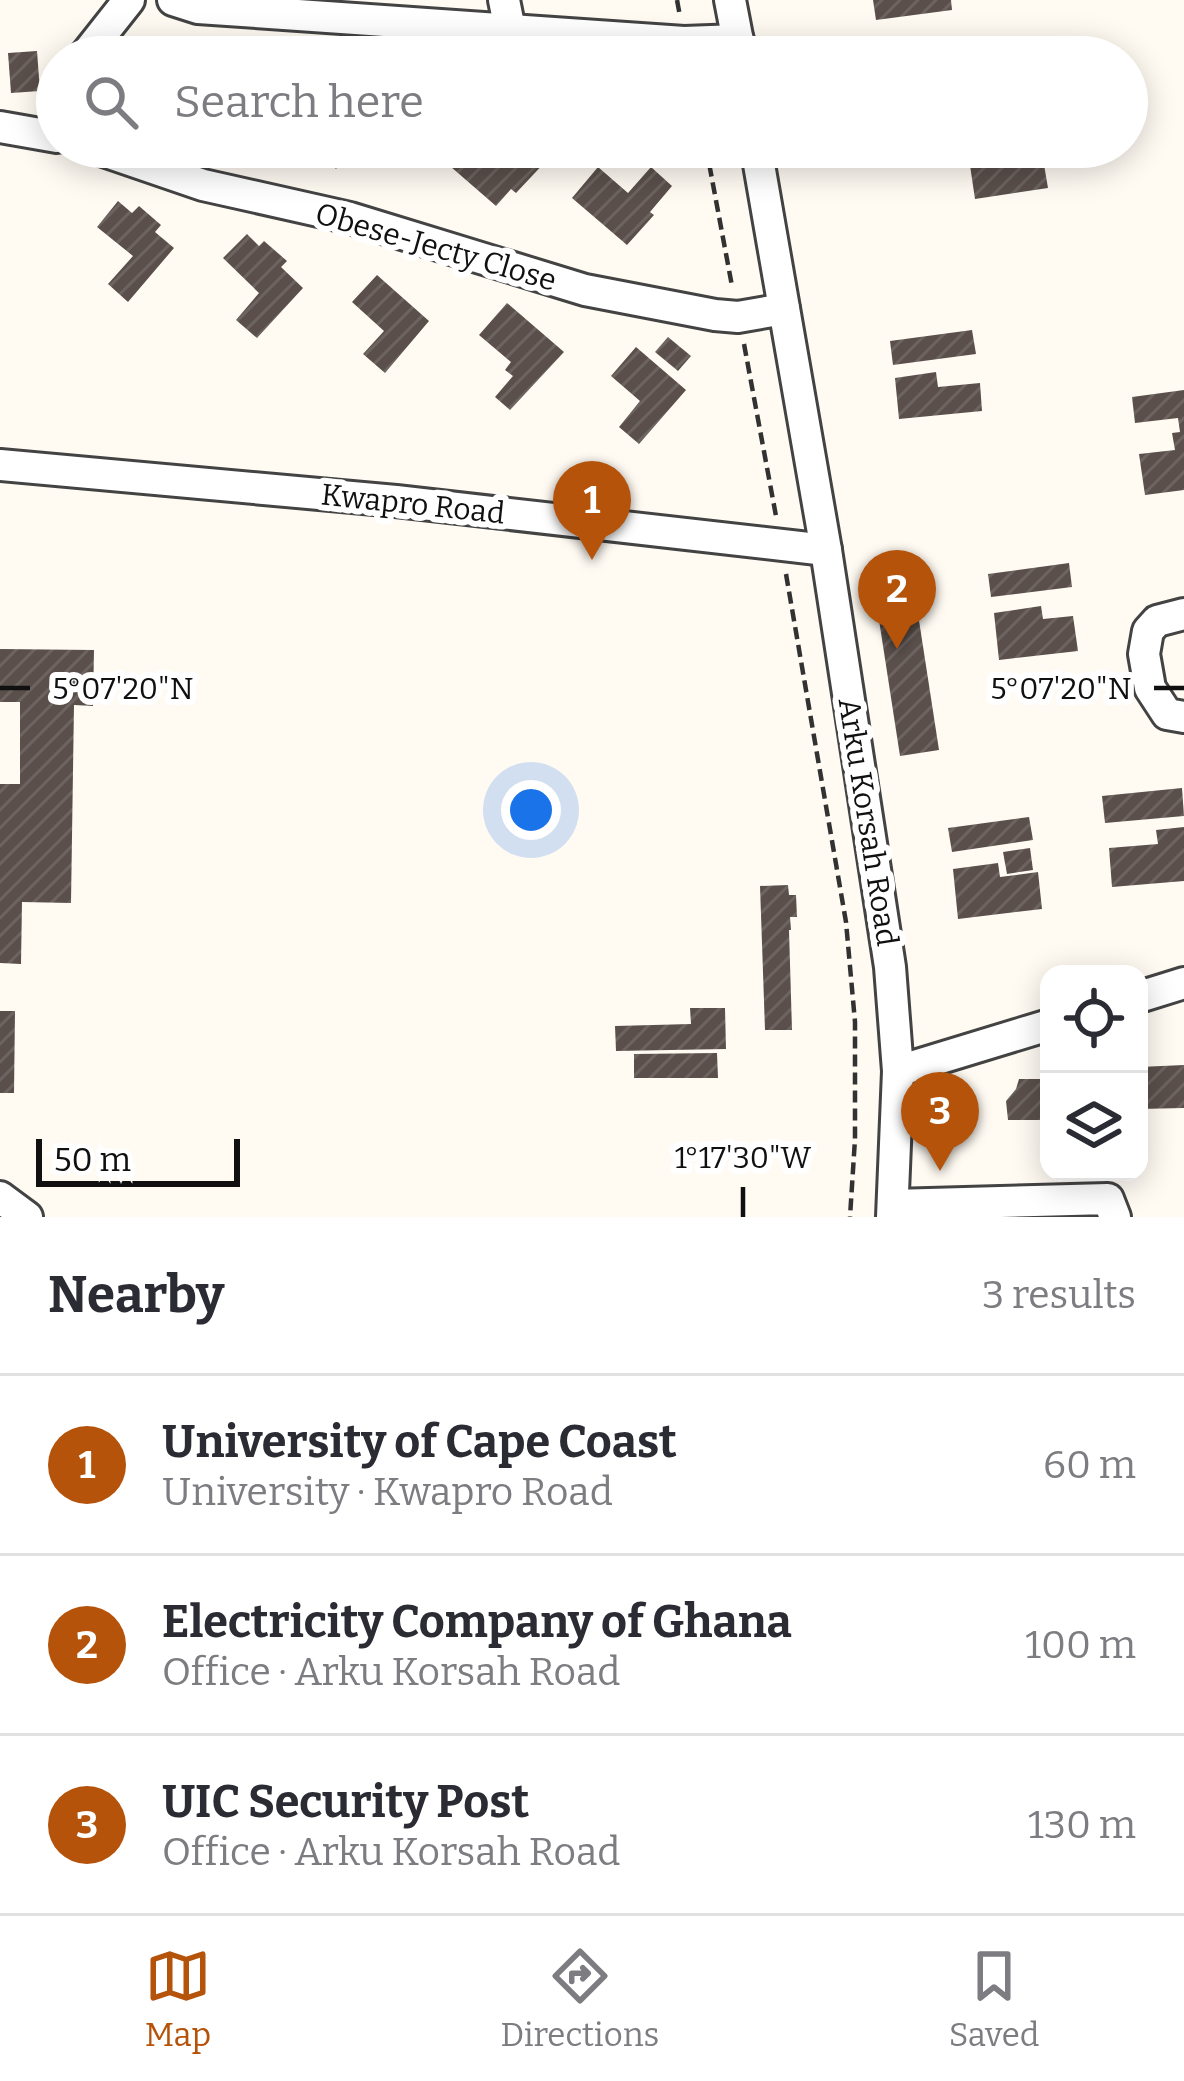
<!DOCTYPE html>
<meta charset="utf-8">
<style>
body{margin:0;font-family:Bitter,serif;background:#f2f2f3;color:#2b2b33}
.controls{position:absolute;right:36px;bottom:36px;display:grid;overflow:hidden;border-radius:24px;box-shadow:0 6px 30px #0003}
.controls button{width:108px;height:108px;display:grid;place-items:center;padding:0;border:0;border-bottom:3px solid #e1e1e2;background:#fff;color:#2b2b33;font:60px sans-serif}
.scale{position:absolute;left:36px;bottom:30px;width:204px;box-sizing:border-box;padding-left:12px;border:6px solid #101010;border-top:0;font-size:33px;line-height:42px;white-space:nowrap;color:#101010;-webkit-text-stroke:9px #fff;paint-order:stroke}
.you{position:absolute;left:531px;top:810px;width:42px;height:42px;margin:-30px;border:9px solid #fff;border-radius:50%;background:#1a73e8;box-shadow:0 0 0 18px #1a73e833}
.badge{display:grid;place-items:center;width:78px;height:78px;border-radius:50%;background:#b45309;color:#fff;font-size:39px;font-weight:700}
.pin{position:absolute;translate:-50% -99px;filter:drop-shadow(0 3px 6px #0008)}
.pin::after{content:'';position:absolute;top:63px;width:42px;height:36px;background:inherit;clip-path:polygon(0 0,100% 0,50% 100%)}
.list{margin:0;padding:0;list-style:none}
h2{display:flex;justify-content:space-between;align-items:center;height:156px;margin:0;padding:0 48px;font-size:51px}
h2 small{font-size:39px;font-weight:400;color:#7c7c81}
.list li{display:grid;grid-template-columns:78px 1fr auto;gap:36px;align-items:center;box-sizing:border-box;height:180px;padding:0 48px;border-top:3px solid #e1e1e2}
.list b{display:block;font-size:45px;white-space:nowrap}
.list p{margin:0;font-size:39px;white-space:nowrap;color:#7c7c81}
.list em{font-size:39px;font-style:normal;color:#7c7c81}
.icon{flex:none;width:66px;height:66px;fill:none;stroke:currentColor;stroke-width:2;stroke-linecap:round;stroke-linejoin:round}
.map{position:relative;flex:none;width:1184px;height:1217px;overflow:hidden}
.search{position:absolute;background:#fff;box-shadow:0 6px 30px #0003;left:36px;right:36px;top:36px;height:132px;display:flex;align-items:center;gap:30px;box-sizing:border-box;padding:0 42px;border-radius:66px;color:#7c7c81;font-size:45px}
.sheet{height:696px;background:#fff}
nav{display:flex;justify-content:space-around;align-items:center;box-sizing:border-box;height:168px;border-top:3px solid #e1e1e2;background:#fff;font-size:33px;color:#7c7c81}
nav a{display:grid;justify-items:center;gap:6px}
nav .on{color:#b45309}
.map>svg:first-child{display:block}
.building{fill:url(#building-hatch)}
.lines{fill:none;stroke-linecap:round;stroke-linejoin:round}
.minor-casing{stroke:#434343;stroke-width:36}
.path{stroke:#323232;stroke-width:4.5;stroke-dasharray:12 6;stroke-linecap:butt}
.minor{stroke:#fff;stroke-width:30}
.ticks{fill:none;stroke:#101010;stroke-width:4.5}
.labels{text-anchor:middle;stroke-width:12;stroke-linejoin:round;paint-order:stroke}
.street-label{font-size:30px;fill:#101010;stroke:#fff}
.ticks-label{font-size:30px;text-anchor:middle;fill:#101010;stroke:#fff;stroke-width:12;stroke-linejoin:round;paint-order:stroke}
</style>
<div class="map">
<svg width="1184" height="1217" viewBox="0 0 1184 1217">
<defs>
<pattern id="building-hatch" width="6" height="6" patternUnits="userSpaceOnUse" patternTransform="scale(3)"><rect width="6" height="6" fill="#5a4f4b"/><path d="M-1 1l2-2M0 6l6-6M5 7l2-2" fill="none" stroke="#6d6461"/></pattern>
</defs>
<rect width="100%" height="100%" fill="#fffbf3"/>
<g class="building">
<path d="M873,0h78l1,10 -76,10z"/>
<path d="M37,51l3,40 -29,2 -3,-40z"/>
<path d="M293,147h66l-5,6 -2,-2 -16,18 -16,-15 -7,9z"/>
<path d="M454,147h30l22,19 17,-19h12l13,12 -32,34 -5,-4 -15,17 -53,-46z"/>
<path d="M1003,147h38l7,41 -73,11 -7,-47z"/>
<path d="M598,167l30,26 23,-26 21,19 -22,26 4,3 -27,30 -55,-47z"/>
<path d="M118,201l14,12 7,-7 22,19 -6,7 19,16 -46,54 -20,-18 25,-28 -36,-29z"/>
<path d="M247,234l12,12 5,-5 23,20 -6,6 22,21 -46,50 -21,-18 23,-27 -36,-35z"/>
<path d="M377,275l52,46 -44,52 -22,-19 21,-23 -32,-29z"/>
<path d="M507,303l57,49 -54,58 -15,-13 18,-21 -8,-6 6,-8 -32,-27z"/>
<path d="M972,330l4,24 -83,11 -3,-24z"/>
<path d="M668,337l23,19 -13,15 -23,-19z"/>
<path d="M636,347l50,43 -47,54 -20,-17 21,-26 -29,-25z"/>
<path d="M936,372l2,15 42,-4 2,28 -83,8 -4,-41z"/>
<path d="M1184,390v100l-39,5 -6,-41 36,-4 -3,-17 8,-1 -2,-14 -43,5 -3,-26z"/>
<path d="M1069,563l3,24 -81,10 -3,-23z"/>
<path d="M916,601l23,149 -39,6 -23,-149z"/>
<path d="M1041,606l2,13 30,-3 5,35 -79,9 -5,-47z"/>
<path d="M0,649l94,1 -1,56 -19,-1 -3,198 -49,-1 -1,62 -21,-1v-179h20v-82h-20z"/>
<path d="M1182,788l2,28 -79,7 -3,-27z"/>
<path d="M1029,817l4,23 -81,12 -4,-24z"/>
<path d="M1184,827v54l-72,6 -3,-39 49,-4 -2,-14z"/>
<path d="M1030,848l3,22 -26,4 -4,-22z"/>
<path d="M998,863l2,14 38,-5 4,37 -84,10 -5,-50z"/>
<path d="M788,885l1,10h7l1,22h-7l1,13h-2l3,100h-27l-5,-144z"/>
<path d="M690,1008h35l1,41 -110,2 -1,-25 76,-2z"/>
<path d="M0,1011h15l-1,82h-14z"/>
<path d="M717,1053l1,25h-84v-24z"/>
<path d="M1184,1065v43l-45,1v-42z"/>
<path d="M1019,1079h30v41h-41l-2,-19 10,-12z"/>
<path d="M969,1108l1,15h-24l-1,-14z"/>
</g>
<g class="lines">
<g class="minor-casing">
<g id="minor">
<path d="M173,0l25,8 486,34 54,-2"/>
<path d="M504,0l6,30"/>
<path d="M730,0l11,57"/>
<path d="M84,57l45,-57"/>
<path d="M0,127l57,10"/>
<path d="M92,147l111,38 147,33 235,72 130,25 23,2 46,-8"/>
<path d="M756,147l70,403 64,417 8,104 -6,146"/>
<path d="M0,465l396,36 430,49"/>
<path d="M1184,614l-27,7 -9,10 -4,23 6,34 17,26 17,3"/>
<path d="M1139,997l45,-14"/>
<path d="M898,1071l151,-46"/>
<path d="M0,1197l27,20"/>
<path d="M893,1205l215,-6 7,18"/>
</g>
</g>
<g class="path">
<path d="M677,0l3,16"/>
<path d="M706,147l26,139"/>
<path d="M744,344l32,172"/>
<path d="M786,574l60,348 9,100v117l-5,78"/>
</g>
<use href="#minor" class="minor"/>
</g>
<path class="ticks" d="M0,688h30M1154,688h30M743,1187v30"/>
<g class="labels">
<g class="street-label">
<text transform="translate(436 247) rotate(16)" y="10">Obese-Jecty Close</text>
<text transform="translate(413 504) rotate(6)" y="10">Kwapro Road</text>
<text transform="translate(868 822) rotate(81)" y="10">Arku Korsah Road</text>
</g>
</g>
<g class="ticks-label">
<text x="123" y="699">5°07'20"N</text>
<text x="1061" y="699">5°07'20"N</text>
<text x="743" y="1168">1°17'30"W</text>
</g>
</svg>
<div class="controls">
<button><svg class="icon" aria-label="locate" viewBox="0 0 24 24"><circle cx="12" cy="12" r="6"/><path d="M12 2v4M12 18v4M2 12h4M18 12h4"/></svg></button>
<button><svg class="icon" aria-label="layers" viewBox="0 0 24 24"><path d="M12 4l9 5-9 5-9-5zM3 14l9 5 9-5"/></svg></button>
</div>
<div class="scale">50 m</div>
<div class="you"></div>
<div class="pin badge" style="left:592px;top:560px">1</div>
<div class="pin badge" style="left:897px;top:649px">2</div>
<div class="pin badge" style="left:940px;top:1171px">3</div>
<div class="search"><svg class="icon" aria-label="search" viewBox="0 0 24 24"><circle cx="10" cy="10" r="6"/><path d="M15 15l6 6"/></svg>Search here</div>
</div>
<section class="sheet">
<h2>Nearby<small>3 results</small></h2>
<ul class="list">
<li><span class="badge">1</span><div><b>University of Cape Coast</b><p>University · Kwapro Road</p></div><em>60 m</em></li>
<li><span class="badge">2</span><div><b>Electricity Company of Ghana</b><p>Office · Arku Korsah Road</p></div><em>100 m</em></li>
<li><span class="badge">3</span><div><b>UIC Security Post</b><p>Office · Arku Korsah Road</p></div><em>130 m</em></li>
</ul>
</section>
<nav>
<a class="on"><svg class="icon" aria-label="map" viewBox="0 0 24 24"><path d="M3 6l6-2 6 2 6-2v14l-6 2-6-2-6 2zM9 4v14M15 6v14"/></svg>Map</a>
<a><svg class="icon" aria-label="directions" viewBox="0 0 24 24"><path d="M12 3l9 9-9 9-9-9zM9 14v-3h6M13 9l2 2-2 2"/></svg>Directions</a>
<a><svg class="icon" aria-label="saved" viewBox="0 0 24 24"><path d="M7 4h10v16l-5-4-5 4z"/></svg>Saved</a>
</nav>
